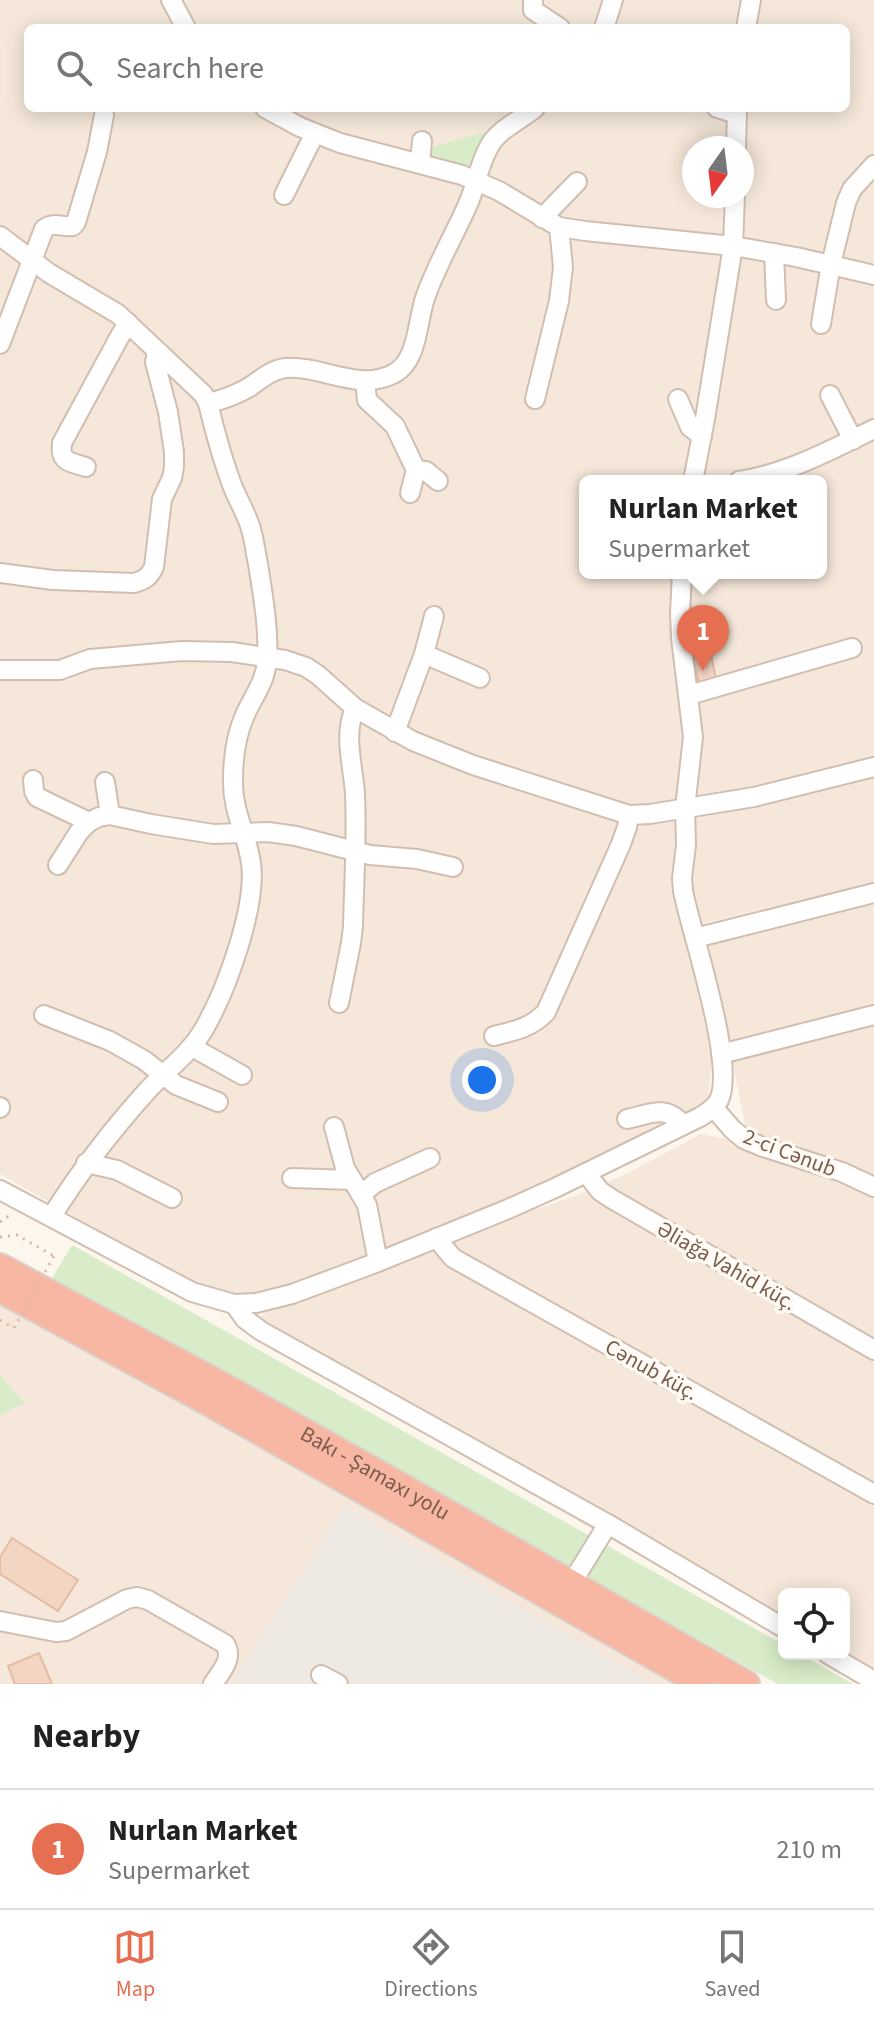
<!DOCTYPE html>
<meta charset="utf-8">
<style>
body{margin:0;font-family:"Source Sans 3",sans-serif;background:#f2f2f2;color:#222}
.controls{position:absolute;right:24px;bottom:24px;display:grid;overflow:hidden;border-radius:12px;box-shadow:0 4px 20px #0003}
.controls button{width:72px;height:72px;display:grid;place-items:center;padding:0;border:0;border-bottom:2px solid #e0e0e0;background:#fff;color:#222;font:40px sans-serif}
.compass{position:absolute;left:682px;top:136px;width:72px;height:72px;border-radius:50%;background:#fff;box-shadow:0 4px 20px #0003;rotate:194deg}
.you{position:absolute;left:482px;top:1080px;width:28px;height:28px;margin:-20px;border:6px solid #fff;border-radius:50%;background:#1a73e8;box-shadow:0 0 0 12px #1a73e833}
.badge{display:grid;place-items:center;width:52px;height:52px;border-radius:50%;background:#e76f51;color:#fff;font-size:26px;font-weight:700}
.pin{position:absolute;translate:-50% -66px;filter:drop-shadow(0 2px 4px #0008)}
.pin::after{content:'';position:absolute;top:42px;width:28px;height:24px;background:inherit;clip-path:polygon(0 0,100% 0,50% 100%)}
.popup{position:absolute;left:579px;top:475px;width:248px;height:104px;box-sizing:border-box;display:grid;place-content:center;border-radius:12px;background:#fff;filter:drop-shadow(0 2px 6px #0005);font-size:26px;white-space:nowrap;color:#767676}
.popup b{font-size:30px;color:#222}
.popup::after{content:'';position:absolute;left:50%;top:100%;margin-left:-16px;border:16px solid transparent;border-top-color:#fff}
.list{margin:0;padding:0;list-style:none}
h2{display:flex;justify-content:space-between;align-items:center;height:104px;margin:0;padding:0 32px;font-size:34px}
h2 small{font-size:26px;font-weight:400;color:#767676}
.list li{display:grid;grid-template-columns:52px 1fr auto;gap:24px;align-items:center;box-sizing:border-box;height:120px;padding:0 32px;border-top:2px solid #e0e0e0}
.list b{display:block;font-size:30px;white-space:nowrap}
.list p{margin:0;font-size:26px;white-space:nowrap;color:#767676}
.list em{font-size:26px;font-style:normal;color:#767676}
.icon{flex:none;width:44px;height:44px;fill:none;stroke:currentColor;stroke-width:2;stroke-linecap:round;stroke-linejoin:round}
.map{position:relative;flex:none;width:874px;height:1684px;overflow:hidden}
.search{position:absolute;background:#fff;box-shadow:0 4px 20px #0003;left:24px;right:24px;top:24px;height:88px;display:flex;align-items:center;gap:20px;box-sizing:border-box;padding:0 28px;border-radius:12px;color:#767676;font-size:30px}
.sheet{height:224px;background:#fff}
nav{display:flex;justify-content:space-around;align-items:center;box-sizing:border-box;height:112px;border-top:2px solid #e0e0e0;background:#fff;font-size:22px;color:#767676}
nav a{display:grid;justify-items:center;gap:4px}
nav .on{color:#e76f51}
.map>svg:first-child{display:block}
.residential{fill:#f5e8da;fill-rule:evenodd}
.industrial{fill:#efe9e4}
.green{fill:#d8ecc9}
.building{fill:#f3d5c3;stroke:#e6bba3;stroke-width:2}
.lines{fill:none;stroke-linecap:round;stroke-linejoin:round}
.minor-casing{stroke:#d1beb0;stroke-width:22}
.highway-casing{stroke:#dad1cd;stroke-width:30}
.path{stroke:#d9b8a5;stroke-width:3;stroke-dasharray:2 6;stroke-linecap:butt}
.minor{stroke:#fff;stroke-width:18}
.highway{stroke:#f7b7a3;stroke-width:26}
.path-bridge{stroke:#d9b8a5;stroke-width:3;stroke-dasharray:2 6;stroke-linecap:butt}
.labels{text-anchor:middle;stroke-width:7;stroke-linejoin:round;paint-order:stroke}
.street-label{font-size:22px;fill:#7a5c4d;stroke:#fffaf3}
</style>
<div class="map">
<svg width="874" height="1684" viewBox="0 0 874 1684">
<rect width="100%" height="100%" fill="#fdf6ec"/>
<g class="residential">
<path d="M0,0h874v882l-189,46 27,132 -4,38 -14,14 -126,60 -219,92 -78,26 -26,4 -21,-2 -33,-9 -191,-109zM28,28h818v80h-818zM694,148h48v48h-48zM585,481h236v92h-236z"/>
<path d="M874,899v785h-10l-53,-30h33v-60h-60v44l-535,-304 18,-25 89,-27 133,-57 89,-30 48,-21 75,-40 35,7 9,-17 -18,-88 -23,-95z"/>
<path d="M0,1301l339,189 342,194h-681z"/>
</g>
<path class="industrial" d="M344,1506l310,178h-422z"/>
<g class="green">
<path d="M485,132l-12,38 -42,-11 -3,-11z"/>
<path d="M72,1245l712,400v9h16l53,30h-75l-726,-406z"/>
<path d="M0,1376l25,27 -25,12z"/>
</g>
<g class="building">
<path d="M711,654l5,26 -17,4 -6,-26z"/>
<path d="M12,1538l66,42 -20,31 -58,-37v-17z"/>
<path d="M39,1653l13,31h-37l-7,-18z"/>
</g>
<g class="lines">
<g class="minor-casing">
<g id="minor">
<path d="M171,0l15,28"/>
<path d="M533,0v10l27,18"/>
<path d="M604,28l9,-28"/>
<path d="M746,28l5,-28"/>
<path d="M265,108l35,19 40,16 122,32 37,16 60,36 26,4 148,15 63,11 78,18"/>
<path d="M717,108l20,6"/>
<path d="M736,148l1,-40"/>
<path d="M420,163l2,-22"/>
<path d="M284,195l31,-62"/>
<path d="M542,218l35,-36"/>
<path d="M0,236l49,37 69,41 85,80 5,9c7,29 15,59 26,87 5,11 11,22 15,33 5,13 6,27 9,41 5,32 11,64 9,96 -1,21 -14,37 -22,55 -9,20 -12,44 -12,65 -1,31 14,54 18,83 6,44 -25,128 -47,166 -15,26 -38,41 -57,62 -36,40 -67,80 -95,125"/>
<path d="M774,253l2,47"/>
<path d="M821,324l10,-60 15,-61 6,-14 22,-24"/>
<path d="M0,344l44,-115c10,-8 19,-1 29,-3l3,-4 21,-70 7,-37"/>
<path d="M365,381l2,19 28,26 21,44 10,1 12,10"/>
<path d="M830,395l23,45"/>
<path d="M535,399l24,-98 4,-34 -4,-40"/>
<path d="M678,399l12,28 12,9"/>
<path d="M208,403c15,-3 27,-8 40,-15 12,-8 23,-18 37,-20 36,-3 73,24 108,6 25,-12 24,-52 32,-76 11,-32 29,-62 43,-94 8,-18 11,-40 21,-57 8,-17 32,-27 46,-39"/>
<path d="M86,467c-15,-5 -27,-4 -24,-24l58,-107 8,-13"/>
<path d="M693,481l12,-62 28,-173 2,-50"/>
<path d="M739,481c47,-7 92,-31 135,-52"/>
<path d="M410,493l6,-23"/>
<path d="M0,573l53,7 81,3c11,-3 15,-6 20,-16l8,-68 10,-21 2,-11v-15l-6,-40 -13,-50 2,-11"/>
<path d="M424,654l56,24"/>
<path d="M0,670h60l30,-11 92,-8 50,1 53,8 21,7 12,8 37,33 58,33 60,24 156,50 21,-1 104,-17 120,-30"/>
<path d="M689,695l163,-47"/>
<path d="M395,732l29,-78 10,-38"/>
<path d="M33,780l1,11 3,6 52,25"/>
<path d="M105,782l5,33"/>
<path d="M58,865l21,-33 10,-10 10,-5 11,-2 41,9 62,10 55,-2 28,4 74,19 47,4 36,8"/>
<path d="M695,938l179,-45"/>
<path d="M339,1003l12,-60 2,-17c1,-43 4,-88 2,-132 -2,-30 -12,-58 0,-86"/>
<path d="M44,1015l66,26 34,19 32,25 42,17"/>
<path d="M494,1036c20,-5 37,-8 52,-24l75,-168 6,-17 2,-12"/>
<path d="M192,1047l50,28"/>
<path d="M721,1054l153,-39"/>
<path d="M0,1108v-1"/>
<path d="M714,1108l18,21 12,10 19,8 79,25 32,15"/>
<path d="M627,1119c23,-5 39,-15 56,6"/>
<path d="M334,1127l11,41 22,37 11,57"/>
<path d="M86,1163l31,7 55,28"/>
<path d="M586,1173l14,18 12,8 262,151"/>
<path d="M292,1178l60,2"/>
<path d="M0,1190l192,102 42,12 22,-1 36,-9 86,-32 130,-53 47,-21 145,-71c8,-5 15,-9 19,-17 17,-36 -27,-164 -36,-209l-1,-13 4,-33 -1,-37 8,-71 -12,-99 -1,-25 2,-40"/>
<path d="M362,1194l13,-11 55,-25"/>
<path d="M436,1238l17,20 421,236"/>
<path d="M234,1304l11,15 16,12 347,193 176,104"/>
<path d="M571,1584l37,-60"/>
<path d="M0,1621l56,11 10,-1 61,-32 10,-2 11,3 77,44c9,15 -4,27 -12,40"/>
<path d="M828,1654l46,27"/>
<path d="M321,1675l17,9"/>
</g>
</g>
<g class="highway-casing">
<g id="highway">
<path id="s1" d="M0,1267l217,116 169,95 360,206"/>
<path d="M0,1289l205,111 498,284"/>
</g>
</g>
<g class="path">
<path d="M0,1222l10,-7"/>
<path d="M0,1237l17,-2 37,21"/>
<path d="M0,1320l14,8"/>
</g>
<use href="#minor" class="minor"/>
<use href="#highway" class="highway"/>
<path class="path-bridge" d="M14,1328l40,-72"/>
</g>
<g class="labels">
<g class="street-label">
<text transform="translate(790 1152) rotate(21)" y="8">2-ci Cənub</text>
<text transform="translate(727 1265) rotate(30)" y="8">Əliağa Vahid küç.</text>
<text transform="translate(652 1369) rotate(29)" y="8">Cənub küç.</text>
<text dy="8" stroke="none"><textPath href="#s1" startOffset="428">Bakı - Şamaxı yolu</textPath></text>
</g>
</g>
</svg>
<div class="controls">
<button><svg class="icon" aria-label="locate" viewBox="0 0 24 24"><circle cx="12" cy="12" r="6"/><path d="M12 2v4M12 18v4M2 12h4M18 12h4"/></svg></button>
</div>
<svg class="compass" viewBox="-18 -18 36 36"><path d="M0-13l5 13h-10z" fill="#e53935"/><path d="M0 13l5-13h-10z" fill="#767676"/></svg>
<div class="you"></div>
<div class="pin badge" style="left:703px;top:671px">1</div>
<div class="popup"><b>Nurlan Market</b>Supermarket</div>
<div class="search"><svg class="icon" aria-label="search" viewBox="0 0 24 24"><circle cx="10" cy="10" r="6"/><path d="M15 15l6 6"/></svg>Search here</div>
</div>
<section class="sheet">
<h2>Nearby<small></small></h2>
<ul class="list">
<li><span class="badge">1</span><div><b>Nurlan Market</b><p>Supermarket</p></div><em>210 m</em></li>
</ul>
</section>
<nav>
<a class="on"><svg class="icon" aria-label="map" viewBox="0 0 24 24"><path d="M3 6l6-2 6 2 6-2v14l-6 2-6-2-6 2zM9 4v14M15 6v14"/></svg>Map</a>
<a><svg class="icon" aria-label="directions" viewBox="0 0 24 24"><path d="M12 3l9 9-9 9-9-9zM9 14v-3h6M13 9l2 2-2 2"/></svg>Directions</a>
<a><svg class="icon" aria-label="saved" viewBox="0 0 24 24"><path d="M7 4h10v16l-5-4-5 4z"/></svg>Saved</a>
</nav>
